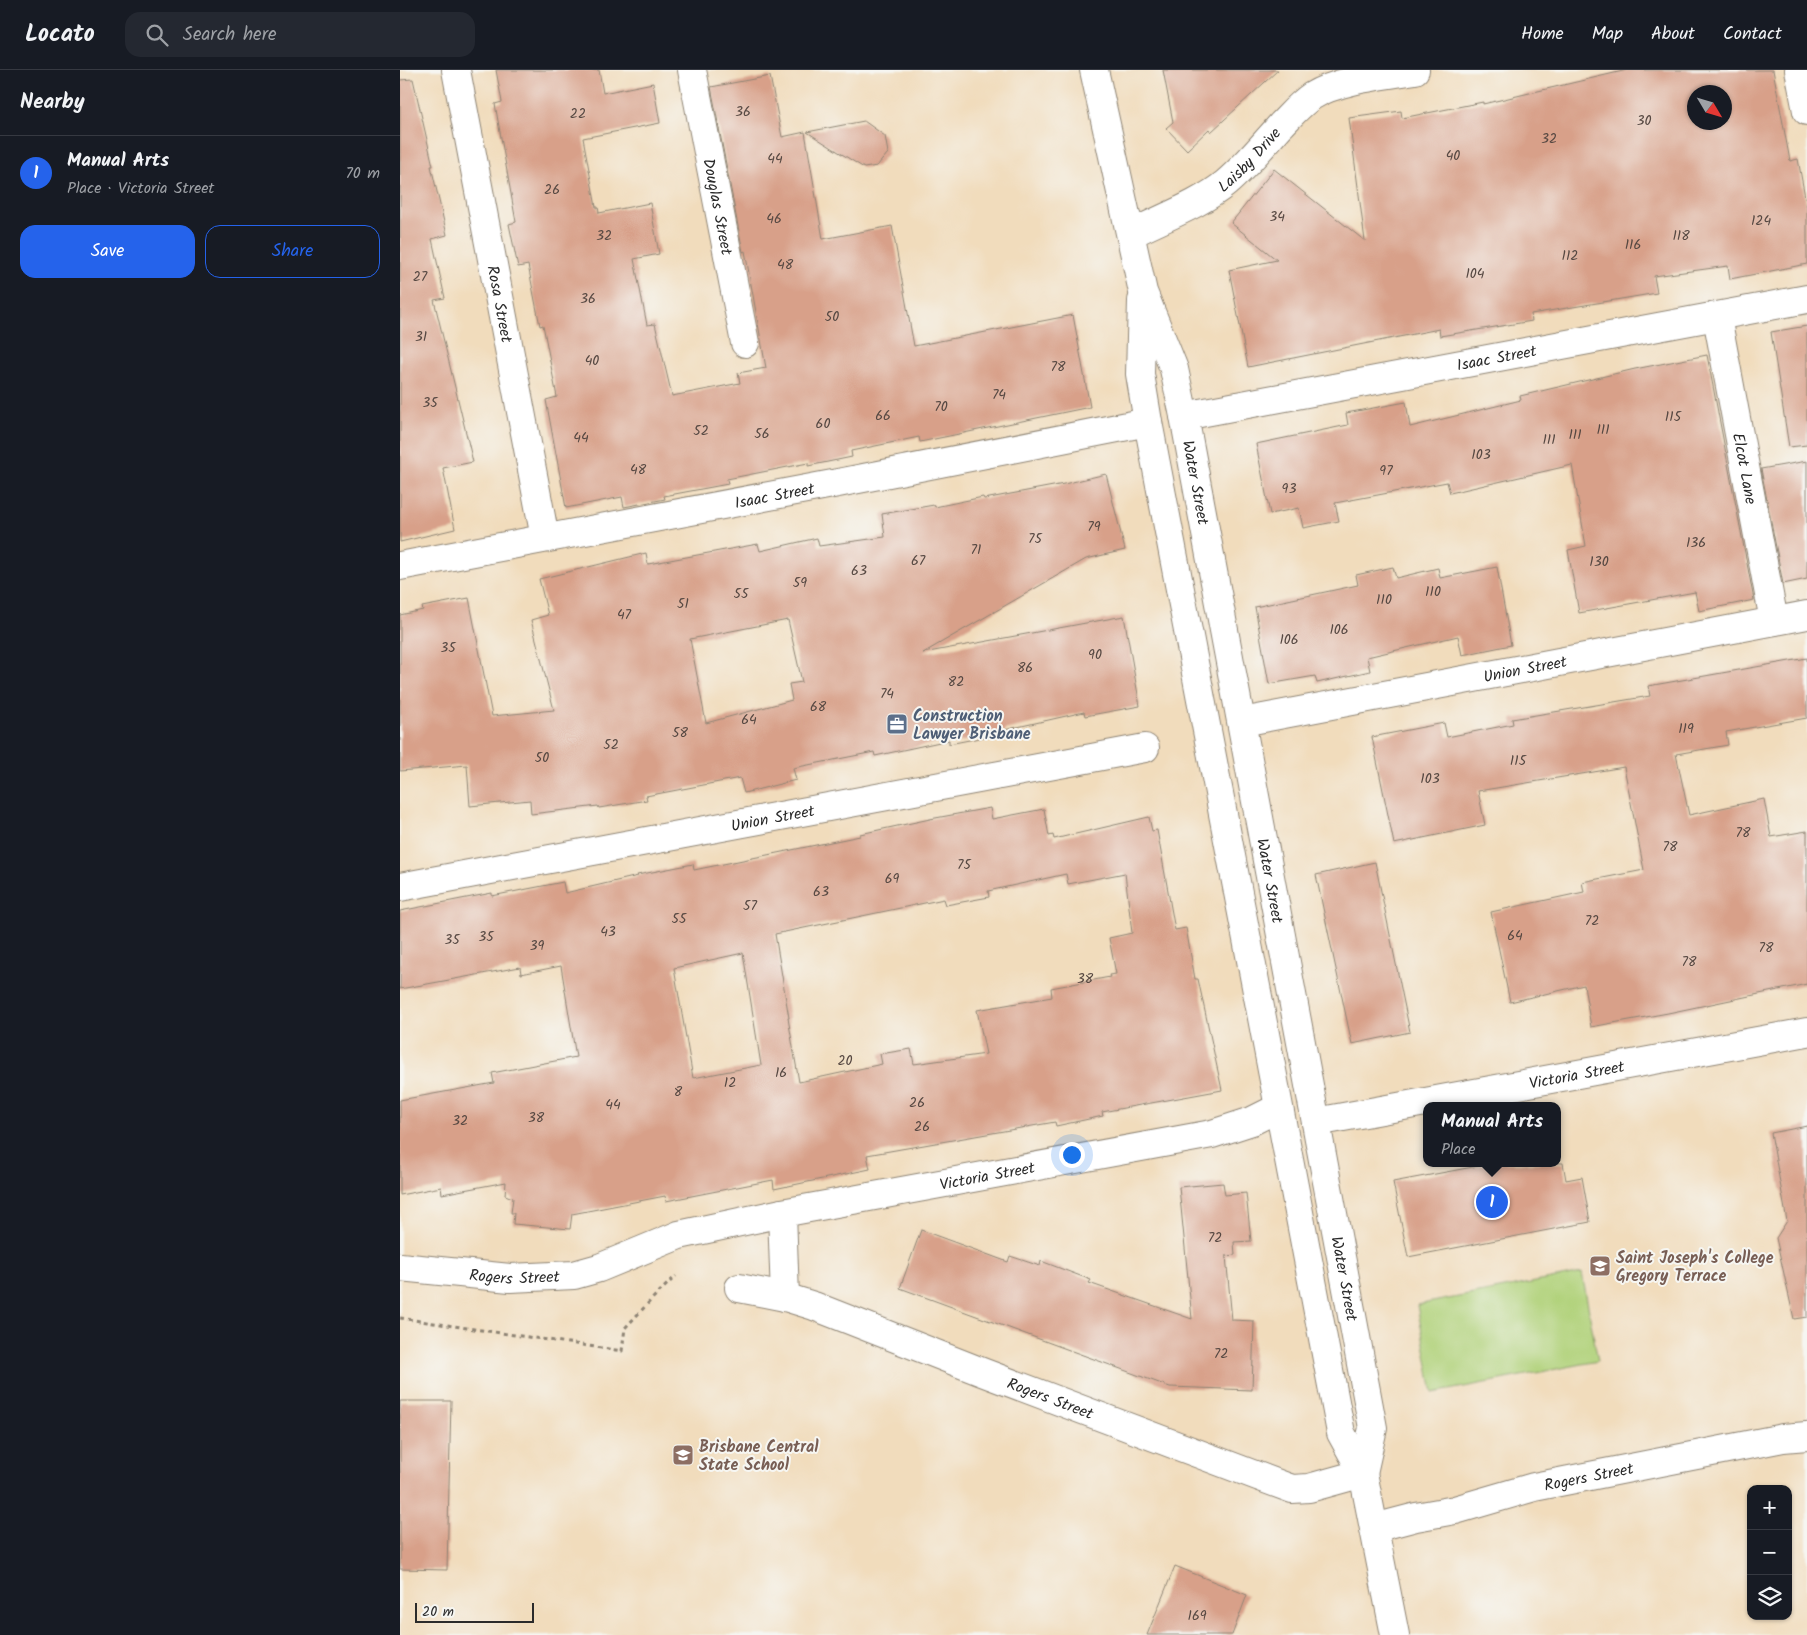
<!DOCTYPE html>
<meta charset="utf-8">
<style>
body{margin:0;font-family:Kalam,sans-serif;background:#242831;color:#f1f3f6}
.controls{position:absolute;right:15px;bottom:15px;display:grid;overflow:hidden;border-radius:10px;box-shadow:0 1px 4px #0004}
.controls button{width:45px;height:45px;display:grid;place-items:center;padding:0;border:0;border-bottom:1px solid #363941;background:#171b24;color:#f1f3f6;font:25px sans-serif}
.compass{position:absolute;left:1287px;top:15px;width:45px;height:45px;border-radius:50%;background:#171b24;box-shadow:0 1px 4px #0004;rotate:128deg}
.scale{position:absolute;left:15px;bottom:12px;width:119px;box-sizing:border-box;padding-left:5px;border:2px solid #2b2b2b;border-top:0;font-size:14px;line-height:18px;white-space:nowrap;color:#2b2b2b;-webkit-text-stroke:4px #f6f6f2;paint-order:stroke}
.you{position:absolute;left:671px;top:1084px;width:18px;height:18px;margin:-12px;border:4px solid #fff;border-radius:50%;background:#1a73e8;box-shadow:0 0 0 8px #1a73e833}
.badge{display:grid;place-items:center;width:32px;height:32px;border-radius:50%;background:#2563eb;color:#fff;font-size:16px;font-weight:700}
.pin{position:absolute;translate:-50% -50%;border:2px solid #fff;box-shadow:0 1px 5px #0006}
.popup{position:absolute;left:1023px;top:1032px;width:138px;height:65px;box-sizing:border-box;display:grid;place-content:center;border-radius:10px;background:#171b24;filter:drop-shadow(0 1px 4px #0005);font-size:16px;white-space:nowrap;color:#9ea1a6}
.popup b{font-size:19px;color:#f1f3f6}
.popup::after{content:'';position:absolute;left:50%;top:100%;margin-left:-10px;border:10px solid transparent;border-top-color:#171b24}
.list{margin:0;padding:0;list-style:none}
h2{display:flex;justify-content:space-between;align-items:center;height:65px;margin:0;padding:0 20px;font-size:21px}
h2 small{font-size:16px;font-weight:400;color:#9ea1a6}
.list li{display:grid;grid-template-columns:32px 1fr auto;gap:15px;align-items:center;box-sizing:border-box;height:75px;padding:0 20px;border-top:1px solid #363941}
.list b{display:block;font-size:19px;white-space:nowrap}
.list p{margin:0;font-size:16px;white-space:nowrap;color:#9ea1a6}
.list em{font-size:16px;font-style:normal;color:#9ea1a6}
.actions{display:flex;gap:10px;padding:15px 20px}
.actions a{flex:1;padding:11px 0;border:1px solid #2563eb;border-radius:15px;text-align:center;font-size:18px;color:#2563eb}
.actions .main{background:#2563eb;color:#fff}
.icon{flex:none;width:28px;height:28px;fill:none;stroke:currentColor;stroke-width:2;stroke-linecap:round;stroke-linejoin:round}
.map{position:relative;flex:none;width:1407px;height:1565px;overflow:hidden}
header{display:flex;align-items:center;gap:30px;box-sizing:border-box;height:70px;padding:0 25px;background:#171b24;border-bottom:1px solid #363941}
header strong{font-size:24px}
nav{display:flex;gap:28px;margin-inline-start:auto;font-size:18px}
.search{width:350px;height:45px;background:#242831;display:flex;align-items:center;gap:12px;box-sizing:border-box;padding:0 18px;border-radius:15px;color:#9ea1a6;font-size:19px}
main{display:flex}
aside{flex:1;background:#171b24}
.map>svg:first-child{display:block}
.green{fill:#b1d27a;stroke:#6e7e52}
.building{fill:#d8a089;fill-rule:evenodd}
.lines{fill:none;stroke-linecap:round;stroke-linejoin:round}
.minor-casing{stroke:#8e8474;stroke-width:30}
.major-casing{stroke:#8e8474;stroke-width:30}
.path{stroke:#8e8474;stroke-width:3;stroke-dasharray:4 4;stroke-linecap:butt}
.minor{stroke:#fff;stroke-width:28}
.major{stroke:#fff;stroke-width:28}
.labels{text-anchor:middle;stroke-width:4;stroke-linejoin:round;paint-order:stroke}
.number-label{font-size:14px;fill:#564842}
.street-label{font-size:16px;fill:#2b2b2b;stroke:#f6f6f2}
.service-label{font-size:16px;font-weight:bold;fill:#4e5e75;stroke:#f6f6f2;text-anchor:start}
.education-label{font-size:16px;font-weight:bold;fill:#785e54;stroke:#f6f6f2;text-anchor:start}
</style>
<header>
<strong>Locato</strong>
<div class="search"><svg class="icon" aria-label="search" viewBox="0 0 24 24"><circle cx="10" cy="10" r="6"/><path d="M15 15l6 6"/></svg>Search here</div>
<nav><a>Home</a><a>Map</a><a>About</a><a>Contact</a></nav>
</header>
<main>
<aside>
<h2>Nearby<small></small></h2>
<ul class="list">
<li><span class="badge">1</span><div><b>Manual Arts</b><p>Place · Victoria Street</p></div><em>70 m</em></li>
</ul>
<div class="actions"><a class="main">Save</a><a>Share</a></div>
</aside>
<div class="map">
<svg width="1407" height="1565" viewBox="0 0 1407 1565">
<rect width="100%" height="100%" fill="#f6f6f2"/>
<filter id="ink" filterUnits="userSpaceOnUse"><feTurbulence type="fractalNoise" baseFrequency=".02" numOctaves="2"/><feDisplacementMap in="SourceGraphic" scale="10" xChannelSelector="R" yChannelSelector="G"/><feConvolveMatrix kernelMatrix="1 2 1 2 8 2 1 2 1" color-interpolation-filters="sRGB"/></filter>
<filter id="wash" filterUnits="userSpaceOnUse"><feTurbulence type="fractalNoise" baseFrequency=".0096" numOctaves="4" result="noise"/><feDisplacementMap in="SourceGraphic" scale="20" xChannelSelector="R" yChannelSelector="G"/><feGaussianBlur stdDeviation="1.12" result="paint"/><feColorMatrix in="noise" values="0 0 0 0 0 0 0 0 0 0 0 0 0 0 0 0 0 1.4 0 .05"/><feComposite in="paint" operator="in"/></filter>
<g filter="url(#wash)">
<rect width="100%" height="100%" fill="#f1dcbc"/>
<path class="green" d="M1182,1203l16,88 -165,32 -16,-88z"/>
<g id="blocks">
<g class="building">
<path d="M96,0h103l4,23 50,-10 7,40 -77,15 13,69h2l1,6 51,-10 9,51 -25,5 13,66 8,-1 17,72 68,-13 -2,-10 28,-5 -21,-117 -2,1 -32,-165 59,-11 12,61 23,-5 18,107 69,-13 22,120 159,-31 17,92 -170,35 -1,-5 -68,14 1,6 -44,9v-3l-81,16 1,5 -64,12 1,3 -41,8 -2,-10 -56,11 -20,-108 11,-3 -14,-72 -3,1 -12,-61 -10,2 -9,-43 7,-2 -21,-118 7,-2z"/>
<path d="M763,0h115l-67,62 -2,-3 -22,21 -21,-22 7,-6z"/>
<path d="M1227,0h146l17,91 8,-2 9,49v56l-77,15 -2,-13 -74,10 3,17 -126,21 1,7 -92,15 -1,-7 -191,38 -19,-97 48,-10 -46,-37 43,-54 91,72 -16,-123 52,-7 1,7 81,-16v2zM1294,22h30v30h-30z"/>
<path d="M13,9l20,87h-2l16,69 -15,4 13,59 -11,2 39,162 -30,6 12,61 -55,13v-462z"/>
<path d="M464,51l21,15 3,17 -11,13 -13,2 -57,-36z"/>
<path d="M1407,256v119l-18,2 -18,-115z"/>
<path d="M1307,285l47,245 -55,11 -4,-19 -116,21 -11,-63 18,-4 -14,-81 -122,28 -3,-11 -112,21 4,18 -36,7 -4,-20 -29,6 -14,-70 92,-19 -2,-12 60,-11 4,25 111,-27 -1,-4 115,-27z"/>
<path d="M1407,391v118l-24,5 -22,-115z"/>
<path d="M706,404l19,76 -39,9 -163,94 201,-37 16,90 -55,10 -1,-4 -80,18 1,3 -56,11v-4l-74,16 -1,-4 -81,16 3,12 -52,13 -4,-15 -94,18 1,4 -48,8 -1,-2 -67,8 -1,-14 -60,6 -3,-41 -67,6v-156l23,-5 -1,-3 47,-9 23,118 62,-6 -23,-90 17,-5 -9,-36 107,-26 2,11 110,-20 2,7 57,-13 2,8 66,-9 -3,-23 52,-9 1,2 48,-10 1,2 80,-15zM388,550l14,62 -13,2 3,16 -86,23 -16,-84z"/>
<path d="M993,497l3,11 42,-10 2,10 57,-11 14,78 -49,10 -4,-19 -91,21 3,14 -53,12 -2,-7 -46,8 -14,-77 103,-22 -2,-10z"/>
<path d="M1407,588v60l-81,14 2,13 -52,9 13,61 75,-16 7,38 36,-6v153l-139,29 -77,14 -7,-42 -74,17 -19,-90 93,-20 -2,-10 62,-12 -20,-103 -146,24 7,34 -91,19 -22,-107 72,-14 3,14 66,-13 -1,-5 138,-23 -2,-10z"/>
<path d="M590,738l2,11 52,-10 5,27 4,-1 1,4 95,-22 3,14 5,-1 18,100 11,-2 9,51h3l24,111 -120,22 1,4 -47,10 -1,-4 -188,33 3,14 -96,20 -1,-9 -107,21 -1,-5 -93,18 -2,15 -57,-5 1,-11h-3l2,-15 -8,-3 1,-13 -64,12 -1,-7 -41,8v-95l94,-17 -2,-10 84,-16 -15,-91 -40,8 -1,-7 -120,22v-78l92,-18v3l71,-14 2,11 73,-17 -1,-1 56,-11 1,6 166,-34v-2l70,-15zM725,803l7,60 -23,5 7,36 -7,1 1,2 -59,11 1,9 -75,13 9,44 -72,10 -3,-15 -31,5 2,10 -83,18 -11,-64h1l-14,-84 169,-35 2,6 43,-8 -1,-6 78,-17 2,10zM343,883l18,112 -68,13 -19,-110z"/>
<path d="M975,792l35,170 -58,12 -36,-169z"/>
<path d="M1407,1056v191l-13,2 -18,-81 11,-17 -16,-88z"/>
<path d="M1094,1093h69l3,17 16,-3 8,45 -182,35 -15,-75z"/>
<path d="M823,1113l2,12 21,-2 5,48 -17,1 1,13 -9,1 6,64 22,1 -2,69 -82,-3 -270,-99 21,-58 87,32 2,-6 30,10 1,-5 50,19 -2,3 103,36 -13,-132z"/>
<path d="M0,1331h51l-4,169 -47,-1z"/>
<path d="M775,1496l72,29 -15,40h-85z"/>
</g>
</g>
</g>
<g filter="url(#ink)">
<use href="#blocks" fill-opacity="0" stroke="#8e8474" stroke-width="1"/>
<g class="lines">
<g class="minor-casing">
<g id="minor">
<path id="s1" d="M56,0l89,468"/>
<path id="s2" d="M292,0l53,273"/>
<path d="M1399,0l8,41"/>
<path id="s3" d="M731,164c29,-15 70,-30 95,-51 20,-17 37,-38 55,-58 10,-10 19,-21 31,-29 25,-16 73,-21 103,-26"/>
<path id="s4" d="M1317,247l57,304"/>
<path id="s5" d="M784,346l623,-117"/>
<path id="s6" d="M0,496l438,-83 310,-61"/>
<path id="s7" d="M842,652l565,-107"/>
<path id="s8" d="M0,817l745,-139"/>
<path id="s9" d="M916,1052l491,-90"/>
<path d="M382,1143l3,84"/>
<path id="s10" d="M0,1197l110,11 64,-3 25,-7 80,-33 103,-22 430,-79 40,-13 26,-13"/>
<path id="s11" d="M339,1218l46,9 29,9 168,66 310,117 17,-1 54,-15"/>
<path id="s12" d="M974,1458l42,-11 39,-7 79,-23 249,-49 24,-2"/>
</g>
</g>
<g class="major-casing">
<g id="major">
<path id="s13" d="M694,0l49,222 31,77 10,47 189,1012 -10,45"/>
<path d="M742,231l-2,73 8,48c66,337 128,674 193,1011l22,40 32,162"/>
</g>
</g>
<path class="path" d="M0,1248l222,33 3,-23 28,-30 23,-22"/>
<use href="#minor" class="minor"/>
<use href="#major" class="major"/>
</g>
</g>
<defs>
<g id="office-square" transform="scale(1.125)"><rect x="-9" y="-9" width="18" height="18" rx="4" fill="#5c6f8a" stroke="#f6f6f2"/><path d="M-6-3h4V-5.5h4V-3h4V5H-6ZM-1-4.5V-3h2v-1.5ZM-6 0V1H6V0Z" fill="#fff"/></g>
<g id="school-square" transform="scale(1.125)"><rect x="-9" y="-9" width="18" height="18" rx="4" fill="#8d6e63" stroke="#f6f6f2"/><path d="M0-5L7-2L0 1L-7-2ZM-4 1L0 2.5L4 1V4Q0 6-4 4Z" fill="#fff"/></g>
</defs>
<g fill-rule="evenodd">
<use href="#office-square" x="497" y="654"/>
<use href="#school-square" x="1200" y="1196"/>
<use href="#school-square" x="283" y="1385"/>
</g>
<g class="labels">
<g class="number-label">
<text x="343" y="46">36</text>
<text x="178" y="48">22</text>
<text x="1244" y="55">30</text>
<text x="1149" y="73">32</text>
<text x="1053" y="90">40</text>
<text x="375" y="93">44</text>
<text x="152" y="124">26</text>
<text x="877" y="151">34</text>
<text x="374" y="153">46</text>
<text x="1361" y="155">124</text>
<text x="204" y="170">32</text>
<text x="1281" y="170">118</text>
<text x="1233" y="179">116</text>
<text x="1170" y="190">112</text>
<text x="385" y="199">48</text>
<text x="1075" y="208">104</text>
<text x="20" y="211">27</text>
<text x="188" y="233">36</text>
<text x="432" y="251">50</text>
<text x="21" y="271">31</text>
<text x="192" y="295">40</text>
<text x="658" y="301">78</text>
<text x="599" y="329">74</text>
<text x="30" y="337">35</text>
<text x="541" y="341">70</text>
<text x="483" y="350">66</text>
<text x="1273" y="351">115</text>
<text x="423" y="358">60</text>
<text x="1203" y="364">111</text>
<text x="301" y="365">52</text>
<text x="362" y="368">56</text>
<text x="1175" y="369">111</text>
<text x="181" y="372">44</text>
<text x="1149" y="374">111</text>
<text x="1081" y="389">103</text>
<text x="238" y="404">48</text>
<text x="986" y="405">97</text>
<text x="889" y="423">93</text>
<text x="694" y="461">79</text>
<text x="635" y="473">75</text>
<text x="1296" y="477">136</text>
<text x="576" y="484">71</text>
<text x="518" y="495">67</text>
<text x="1199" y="496">130</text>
<text x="459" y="505">63</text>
<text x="400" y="517">59</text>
<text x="1033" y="526">110</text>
<text x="341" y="528">55</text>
<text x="984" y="534">110</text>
<text x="283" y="538">51</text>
<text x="224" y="549">47</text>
<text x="939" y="564">106</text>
<text x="889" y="574">106</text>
<text x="48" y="582">35</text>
<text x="695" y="589">90</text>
<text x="625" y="602">86</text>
<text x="556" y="616">82</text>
<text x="487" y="628">74</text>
<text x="418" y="641">68</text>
<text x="349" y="654">64</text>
<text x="1286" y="663">119</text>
<text x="280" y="667">58</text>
<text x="211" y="679">52</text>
<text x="142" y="692">50</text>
<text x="1118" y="695">115</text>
<text x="1030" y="713">103</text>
<text x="1343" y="767">78</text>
<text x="1270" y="781">78</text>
<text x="564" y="799">75</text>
<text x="492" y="813">69</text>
<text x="421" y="826">63</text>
<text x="350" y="840">57</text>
<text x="279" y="853">55</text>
<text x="1192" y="855">72</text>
<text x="208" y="866">43</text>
<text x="1115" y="870">64</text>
<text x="86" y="871">35</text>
<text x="52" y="874">35</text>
<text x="137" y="880">39</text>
<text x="1366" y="882">78</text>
<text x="1289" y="896">78</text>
<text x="685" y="913">38</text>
<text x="445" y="995">20</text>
<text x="381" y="1007">16</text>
<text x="330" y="1017">12</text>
<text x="278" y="1026">8</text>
<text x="517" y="1037">26</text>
<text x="213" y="1039">44</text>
<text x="136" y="1052">38</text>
<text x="60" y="1055">32</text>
<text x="522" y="1061">26</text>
<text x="815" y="1172">72</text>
<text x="821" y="1288">72</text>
<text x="797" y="1550">169</text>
</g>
<g class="street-label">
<text dy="6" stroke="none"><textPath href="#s3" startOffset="141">Laisby Drive</textPath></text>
<text dy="6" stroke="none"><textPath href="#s2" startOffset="139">Douglas Street</textPath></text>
<text dy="6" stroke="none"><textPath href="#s1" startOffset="238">Rosa Street</textPath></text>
<text dy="6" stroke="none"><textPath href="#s5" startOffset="318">Isaac Street</textPath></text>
<text dy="6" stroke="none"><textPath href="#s4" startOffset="154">Elcot Lane</textPath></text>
<text dy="6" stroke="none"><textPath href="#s13" startOffset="426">Water Street</textPath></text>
<text dy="6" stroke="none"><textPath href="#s6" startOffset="381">Isaac Street</textPath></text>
<text dy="6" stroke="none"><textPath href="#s7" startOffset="288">Union Street</textPath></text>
<text dy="6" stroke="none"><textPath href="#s8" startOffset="379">Union Street</textPath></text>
<text dy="6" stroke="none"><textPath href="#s13" startOffset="831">Water Street</textPath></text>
<text dy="6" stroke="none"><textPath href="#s9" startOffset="265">Victoria Street</textPath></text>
<text dy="6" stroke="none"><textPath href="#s10" startOffset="601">Victoria Street</textPath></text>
<text dy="6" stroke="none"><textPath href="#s10" startOffset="115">Rogers Street</textPath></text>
<text dy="6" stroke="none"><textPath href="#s13" startOffset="1236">Water Street</textPath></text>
<text dy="6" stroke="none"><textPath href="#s11" startOffset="331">Rogers Street</textPath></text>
<text dy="6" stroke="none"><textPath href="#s12" startOffset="221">Rogers Street</textPath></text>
</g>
<g class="service-label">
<text x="513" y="651">Construction<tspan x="513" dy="18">Lawyer Brisbane</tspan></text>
</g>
<g class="education-label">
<text x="1216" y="1193">Saint Joseph's College<tspan x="1216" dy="18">Gregory Terrace</tspan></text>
<text x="299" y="1382">Brisbane Central<tspan x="299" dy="18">State School</tspan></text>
</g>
</g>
</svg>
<div class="controls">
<button>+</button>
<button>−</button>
<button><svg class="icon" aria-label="layers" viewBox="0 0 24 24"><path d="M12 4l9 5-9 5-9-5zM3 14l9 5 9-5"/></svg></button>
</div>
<svg class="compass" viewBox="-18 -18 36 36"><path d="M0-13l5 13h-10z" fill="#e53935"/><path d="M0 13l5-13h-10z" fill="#9ea1a6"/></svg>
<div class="scale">20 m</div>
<div class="you"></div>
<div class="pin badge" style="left:1092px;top:1132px">1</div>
<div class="popup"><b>Manual Arts</b>Place</div>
</div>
</main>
